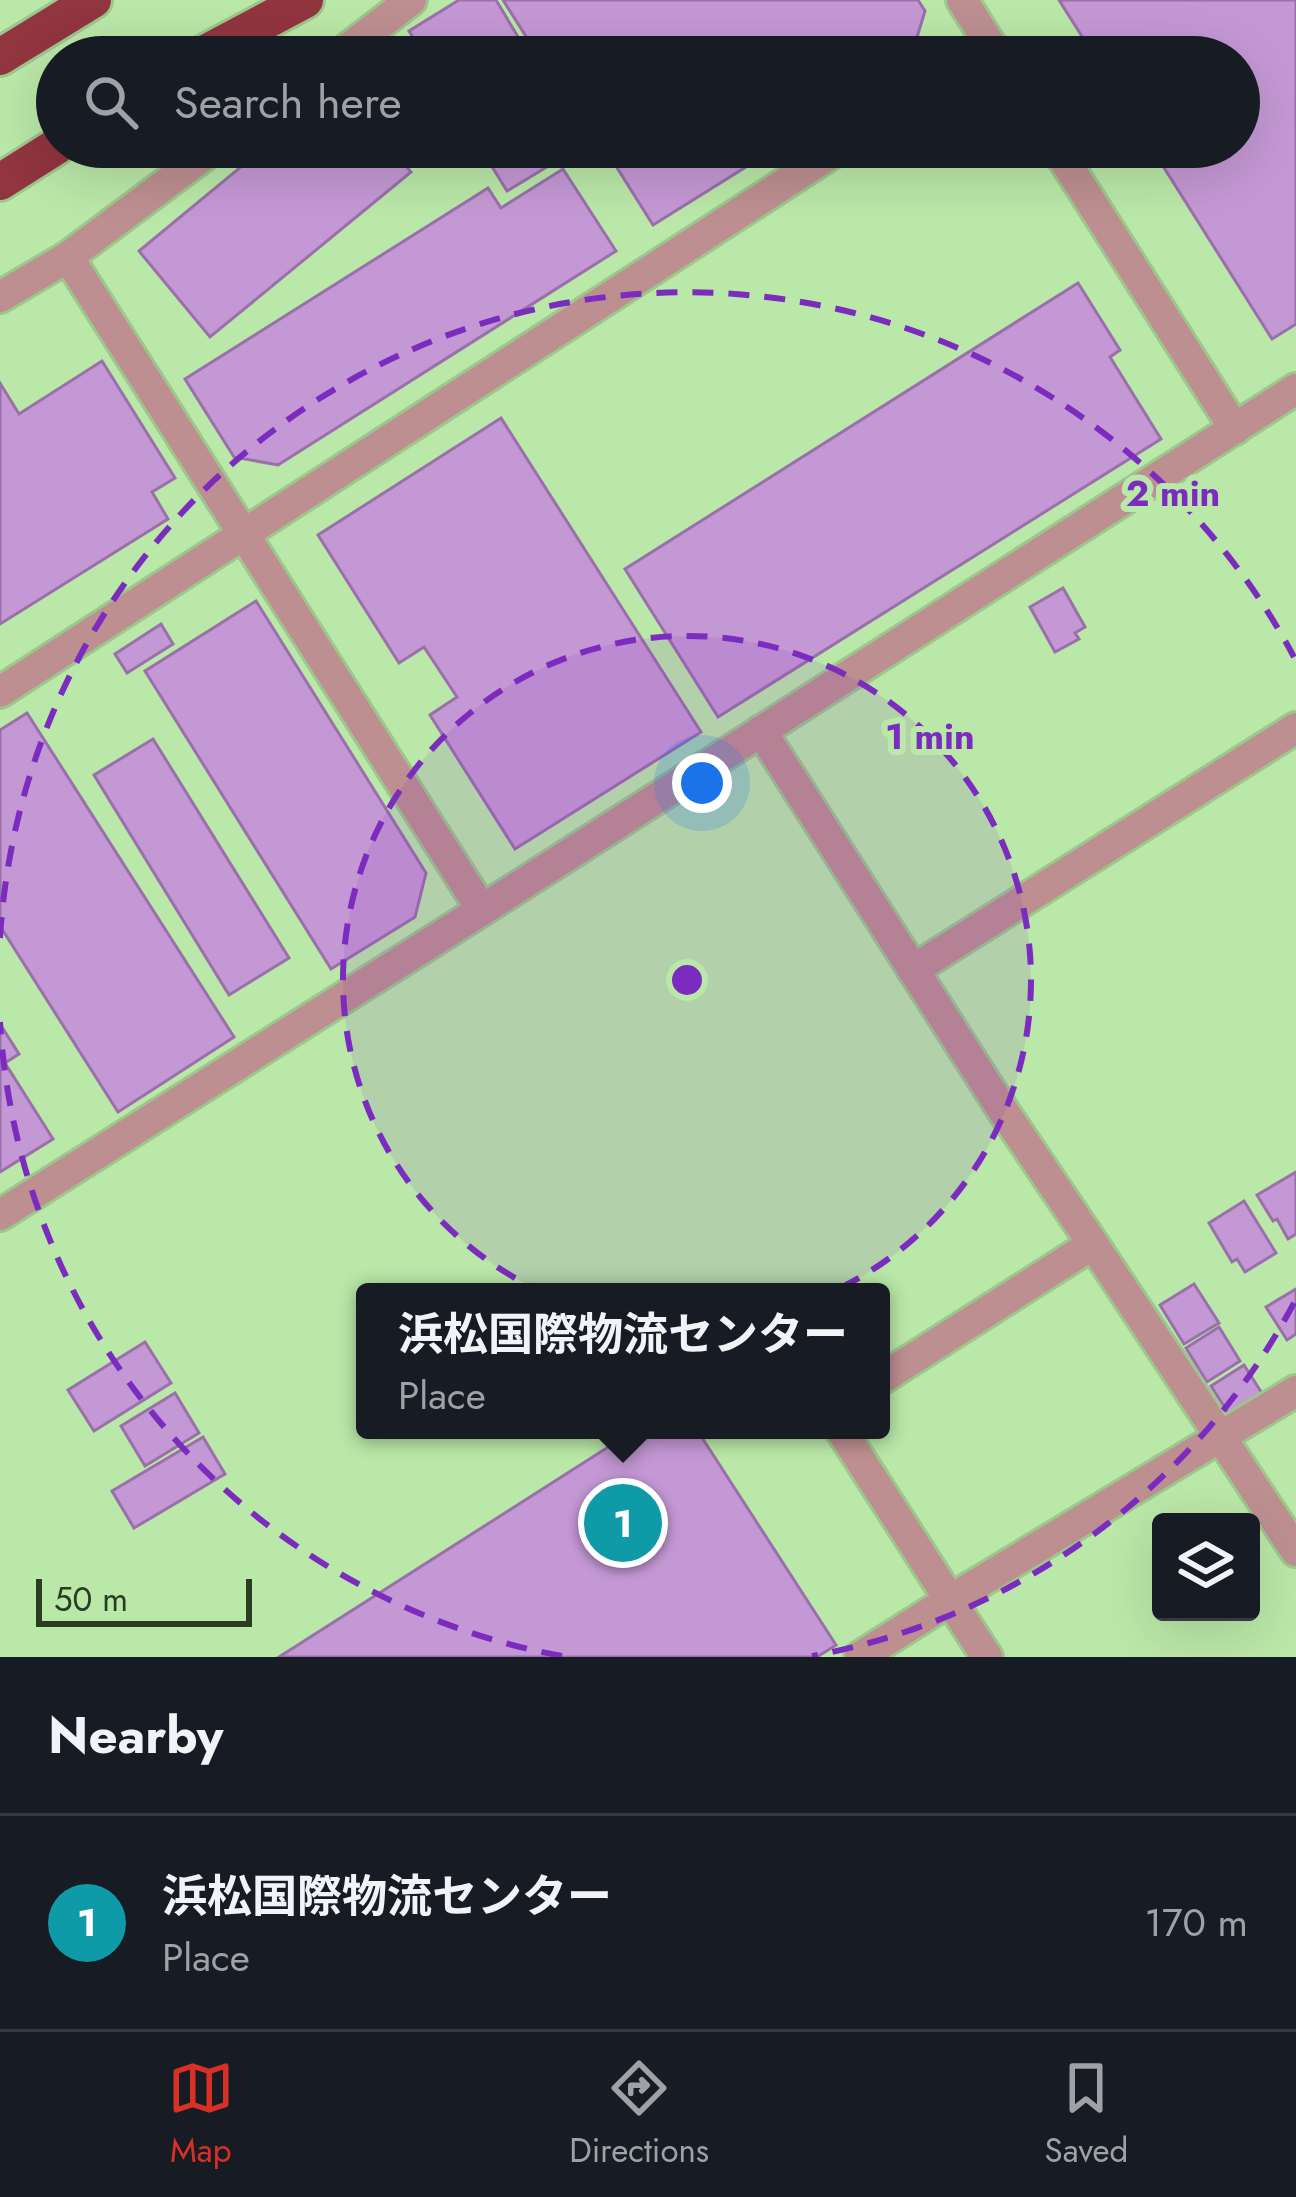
<!DOCTYPE html>
<meta charset="utf-8">
<style>
body{margin:0;font-family:Jost,"Noto Sans JP",sans-serif;background:#20242c;color:#f1f3f6}
.controls{position:absolute;right:36px;bottom:36px;display:grid;overflow:hidden;border-radius:12px;box-shadow:0 12px 48px #0002}
.controls button{width:108px;height:108px;display:grid;place-items:center;padding:0;border:0;border-bottom:3px solid #363941;background:#171b24;color:#f1f3f6;font:60px sans-serif}
.scale{position:absolute;left:36px;bottom:30px;width:216px;box-sizing:border-box;padding-left:12px;border:6px solid #2a3c22;border-top:0;font-size:33px;line-height:42px;white-space:nowrap;color:#2a3c22;-webkit-text-stroke:9px #bae8a8;paint-order:stroke}
.you{position:absolute;left:702px;top:783px;width:42px;height:42px;margin:-30px;border:9px solid #fff;border-radius:50%;background:#1a73e8;box-shadow:0 0 0 18px #1a73e833}
.badge{display:grid;place-items:center;width:78px;height:78px;border-radius:50%;background:#d93025;color:#fff;font-size:39px;font-weight:700}
.pin{position:absolute;translate:-50% -50%;border:6px solid #fff;box-shadow:0 3px 12px #0006}
.popup{position:absolute;left:356px;top:1283px;width:534px;height:156px;box-sizing:border-box;display:grid;place-content:center;border-radius:12px;background:#171b24;filter:drop-shadow(0 3px 9px #0005);font-size:39px;white-space:nowrap;color:#9ea1a6}
.popup b{font-size:45px;color:#f1f3f6}
.popup::after{content:'';position:absolute;left:50%;top:100%;margin-left:-24px;border:24px solid transparent;border-top-color:#171b24}
.list{margin:0;padding:0;list-style:none}
h2{display:flex;justify-content:space-between;align-items:center;height:156px;margin:0;padding:0 48px;font-size:51px}
h2 small{font-size:39px;font-weight:400;color:#9ea1a6}
.list li{display:grid;grid-template-columns:78px 1fr auto;gap:36px;align-items:center;box-sizing:border-box;height:216px;padding:0 48px;border-top:3px solid #363941}
.list b{display:block;font-size:45px;white-space:nowrap}
.list p{margin:0;font-size:39px;white-space:nowrap;color:#9ea1a6}
.list em{font-size:39px;font-style:normal;color:#9ea1a6}
.icon{flex:none;width:66px;height:66px;fill:none;stroke:currentColor;stroke-width:2;stroke-linecap:round;stroke-linejoin:round}
.map{position:relative;flex:none;width:1296px;height:1657px;overflow:hidden}
.search{position:absolute;background:#171b24;box-shadow:0 12px 48px #0002;left:36px;right:36px;top:36px;height:132px;display:flex;align-items:center;gap:30px;box-sizing:border-box;padding:0 42px;border-radius:66px;color:#9ea1a6;font-size:45px}
.sheet{height:372px;background:#171b24}
nav{display:flex;justify-content:space-around;align-items:center;box-sizing:border-box;height:168px;border-top:3px solid #363941;background:#171b24;font-size:33px;color:#9ea1a6}
nav a{display:grid;justify-items:center;gap:6px}
nav .on{color:#d93025}
.map>svg:first-child{display:block}
.building{fill:#c498d4;stroke:#9a70aa;stroke-width:3}
.lines{fill:none;stroke-linecap:round;stroke-linejoin:round}
.minor-casing{stroke:#9dc68d;stroke-width:36}
.highway-casing{stroke:#9dc68d;stroke-width:42}
.minor{stroke:#bd8f90;stroke-width:30}
.highway{stroke:#91353f;stroke-width:36}
.ring{fill:none;stroke:#7b2cbf;stroke-width:6;stroke-dasharray:21 15}
.centre{fill:#7b2cbf;stroke:#bae8a8;stroke-width:6}
.ring-label{font-size:36px;text-anchor:middle;font-weight:bold;fill:#7b2cbf;stroke:#bae8a8;stroke-width:12;stroke-linejoin:round;paint-order:stroke}
</style>
<div class="map">
<svg width="1296" height="1657" viewBox="0 0 1296 1657">
<rect width="100%" height="100%" fill="#bae8a8"/>
<g class="building">
<path d="M459,0h37l34,57h-105l-16,-26z"/>
<path d="M503,0h415l7,11 -14,46h-372z"/>
<path d="M1059,0h237v324l-24,15 -121,-192h88v-90h-144z"/>
<path d="M265,147h125l21,25 -201,165 -71,-86z"/>
<path d="M480,147h98v1l-71,43z"/>
<path d="M604,147h156l5,8 -112,70z"/>
<path d="M563,169l53,82 -338,214 -44,-8 -49,-78 303,-191 13,20z"/>
<path d="M1078,283l42,67 -10,7 51,82 -443,278 -93,-148z"/>
<path d="M102,361l73,117 -23,14 16,27 -168,105v-241l19,31z"/>
<path d="M501,418l200,314 -186,117 -85,-134 27,-18 -33,-50 -25,16 -81,-128z"/>
<path d="M1063,588l22,39 -10,6 4,6 -24,13 -25,-45z"/>
<path d="M256,601l170,272 -11,44 -84,52 -186,-298z"/>
<path d="M161,624l12,20 -46,29 -12,-19z"/>
<path d="M27,713l207,324 -116,75 -118,-186v-196z"/>
<path d="M153,739l136,219 -60,37 -135,-220z"/>
<path d="M0,1024l19,30 -14,9 48,76 -53,33z"/>
<path d="M1296,1172v62l-8,5 -11,-20 -4,2 -16,-26z"/>
<path d="M1244,1201l32,52 -31,19 -8,-13 -5,3 -23,-39z"/>
<path d="M1194,1284l25,39 -35,21 -24,-39z"/>
<path d="M1296,1289v45l-9,6 -21,-33z"/>
<path d="M1219,1327l21,34 -33,21 -21,-34z"/>
<path d="M145,1342l26,41 -77,48 -26,-41z"/>
<path d="M1244,1365l21,33 -33,21 -21,-33z"/>
<path d="M175,1393l24,40 -54,33 -24,-40z"/>
<path d="M635,1430h62l139,215 -19,12h-538z"/>
<path d="M203,1437l22,37 -91,54 -22,-37z"/>
</g>
<g class="lines">
<g class="minor-casing">
<g id="minor">
<path d="M962,0l36,57"/>
<path d="M337,57l74,-57"/>
<path d="M1056,147l179,282"/>
<path d="M68,257l414,653"/>
<path d="M0,297l68,-40 147,-110"/>
<path d="M0,692l841,-545"/>
<path d="M761,731l243,381 89,132 -212,135"/>
<path d="M913,970l383,-242"/>
<path d="M0,1215l482,-305 814,-521"/>
<path d="M1093,1244l203,307"/>
<path d="M841,1430l109,170 -90,57"/>
<path d="M987,1657l-37,-57 346,-209"/>
</g>
</g>
<g class="highway-casing">
<g id="highway">
<path d="M0,57l93,-57"/>
<path d="M198,57l107,-57"/>
<path d="M0,182l57,-36"/>
</g>
</g>
<use href="#minor" class="minor"/>
<use href="#highway" class="highway"/>
</g>
<circle cx="687" cy="980" r="344" fill="#7b2cbf" fill-opacity=".12"/>
<g class="ring">
<circle cx="687" cy="980" r="344"/>
<path d="M1294 1303A688 688 0 0 1 812 1656M562 1656A688 688 0 0 1 0 1022M0 938A688 688 0 0 1 1294 657"/>
</g>
<circle cx="687" cy="980" r="18" class="centre"/>
<g class="ring-label">
<text x="1173" y="506">2 min</text>
<text x="930" y="749">1 min</text>
</g>
</svg>
<div class="controls">
<button><svg class="icon" aria-label="layers" viewBox="0 0 24 24"><path d="M12 4l9 5-9 5-9-5zM3 14l9 5 9-5"/></svg></button>
</div>
<div class="scale">50 m</div>
<div class="you"></div>
<div class="pin badge" style="left:623px;top:1523px;background:#0f9aa8">1</div>
<div class="popup"><b>浜松国際物流センター</b>Place</div>
<div class="search"><svg class="icon" aria-label="search" viewBox="0 0 24 24"><circle cx="10" cy="10" r="6"/><path d="M15 15l6 6"/></svg>Search here</div>
</div>
<section class="sheet">
<h2>Nearby<small></small></h2>
<ul class="list">
<li><span class="badge" style="background:#0f9aa8">1</span><div><b>浜松国際物流センター</b><p>Place</p></div><em>170 m</em></li>
</ul>
</section>
<nav>
<a class="on"><svg class="icon" aria-label="map" viewBox="0 0 24 24"><path d="M3 6l6-2 6 2 6-2v14l-6 2-6-2-6 2zM9 4v14M15 6v14"/></svg>Map</a>
<a><svg class="icon" aria-label="directions" viewBox="0 0 24 24"><path d="M12 3l9 9-9 9-9-9zM9 14v-3h6M13 9l2 2-2 2"/></svg>Directions</a>
<a><svg class="icon" aria-label="saved" viewBox="0 0 24 24"><path d="M7 4h10v16l-5-4-5 4z"/></svg>Saved</a>
</nav>
